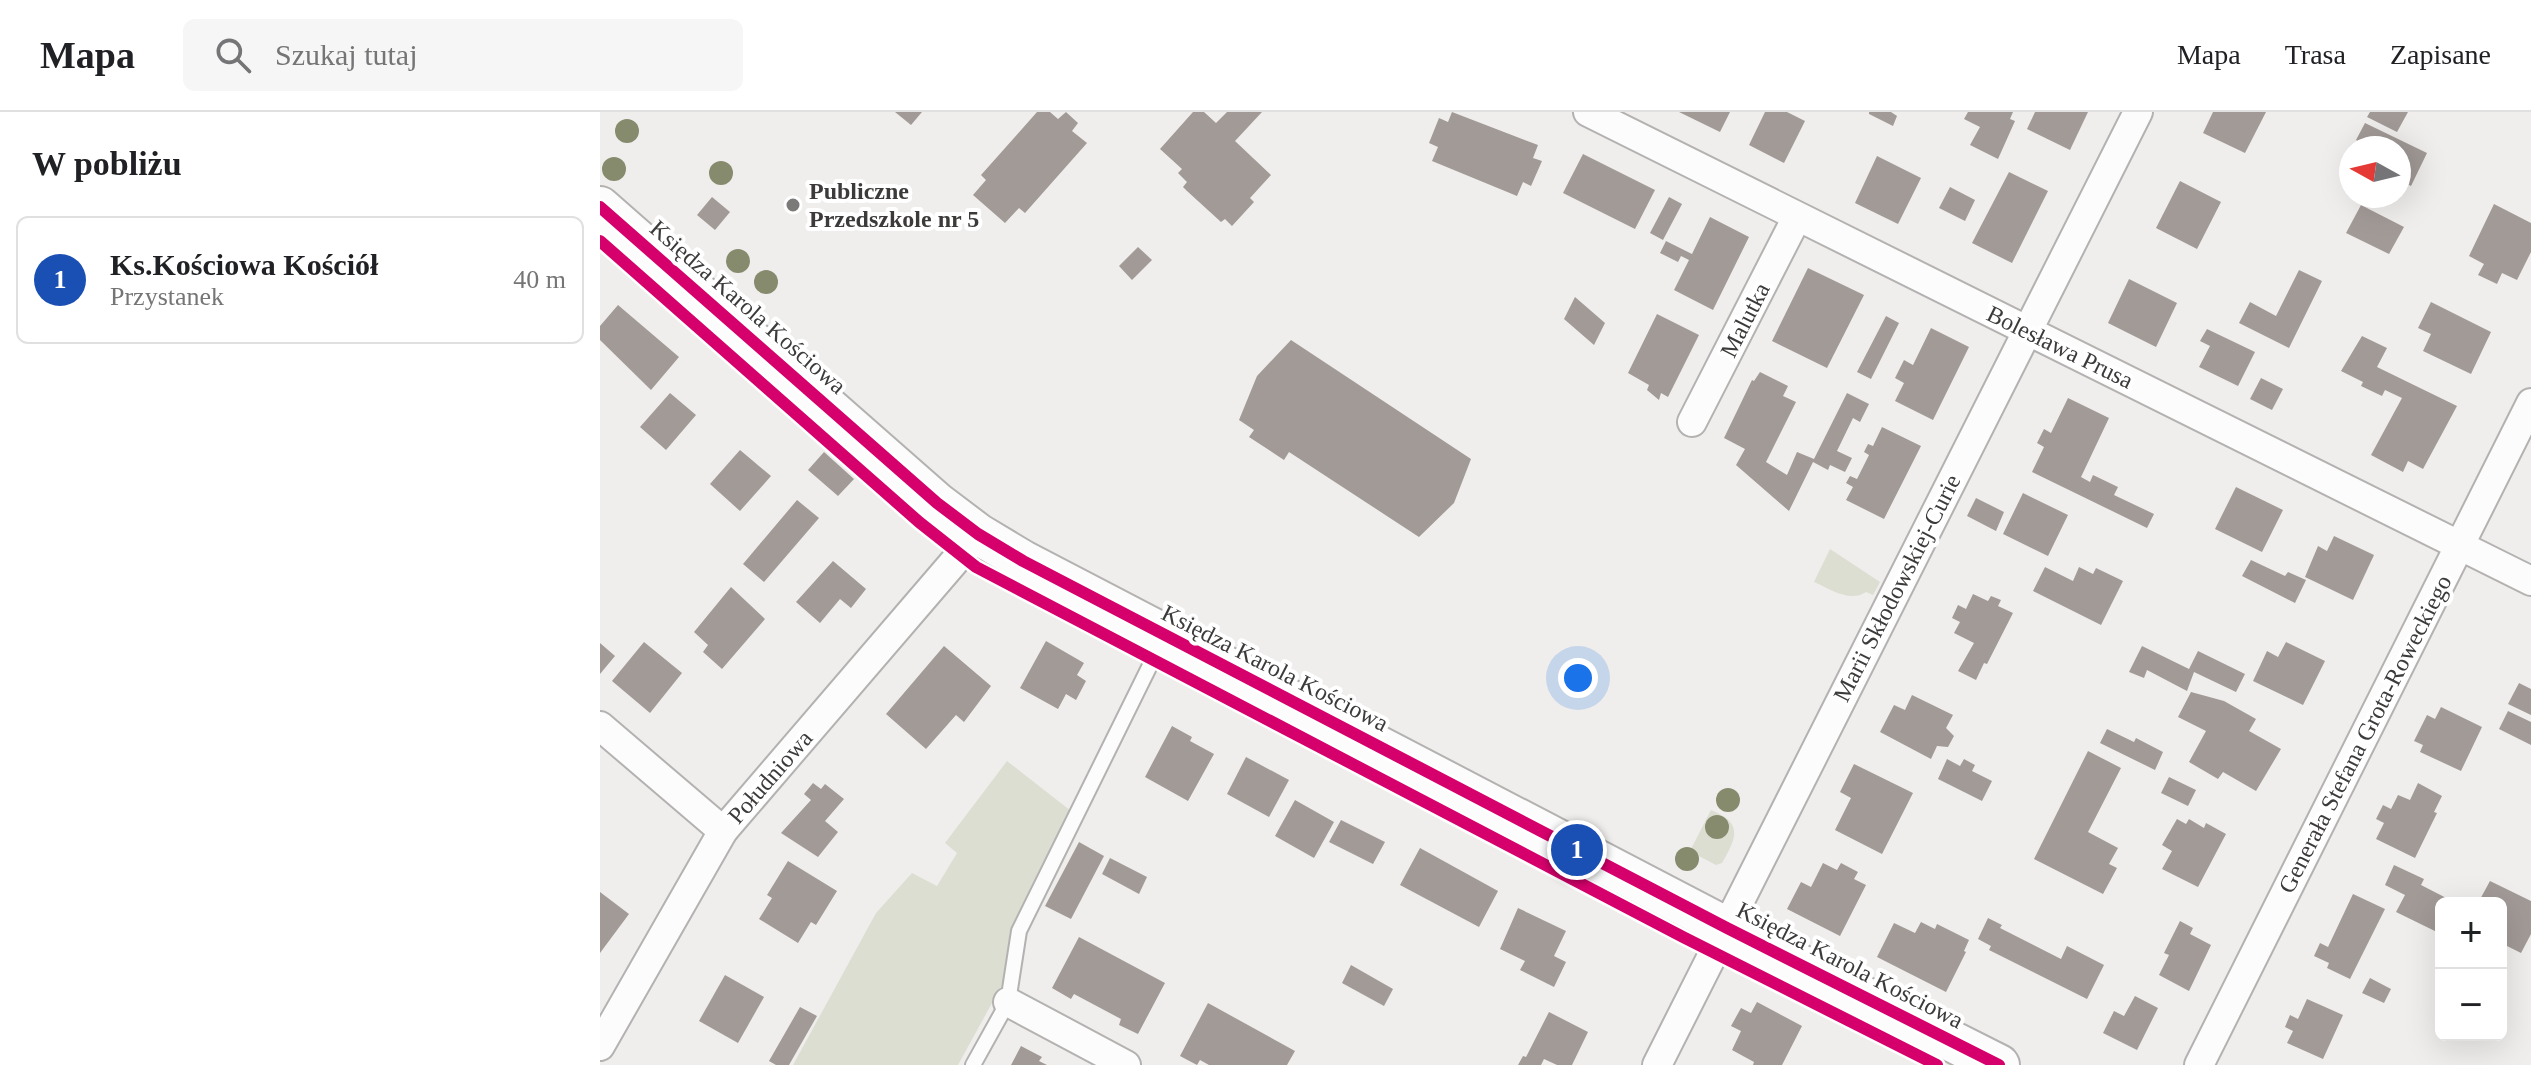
<!DOCTYPE html>
<html lang="pl">
<meta charset="utf-8">
<style>
body{margin:0;font-family:"Times New Roman",serif;background:#f6f6f6;color:#202124}
.controls{position:absolute;right:24px;bottom:24px;display:grid;overflow:hidden;border-radius:12px;box-shadow:0 8px 32px #0002}
.controls button{width:72px;height:72px;display:grid;place-items:center;padding:0;border:0;border-bottom:2px solid #e0e0e0;background:#fff;color:#202124;font:40px sans-serif}
.compass{position:absolute;left:1739px;top:24px;width:72px;height:72px;border-radius:50%;background:#fff;box-shadow:0 8px 32px #0002;rotate:278deg}
.you{position:absolute;left:978px;top:566px;width:28px;height:28px;margin:-20px;border:6px solid #fff;border-radius:50%;background:#1a73e8;box-shadow:0 0 0 12px #1a73e833}
.badge{display:grid;place-items:center;width:52px;height:52px;border-radius:50%;background:#ea580c;color:#fff;font-size:26px;font-weight:700}
.pin{position:absolute;translate:-50% -50%;border:4px solid #fff;box-shadow:0 2px 8px #0006}
.list{margin:0;padding:0;list-style:none}
h2{display:flex;justify-content:space-between;align-items:center;height:104px;margin:0;padding:0 32px;font-size:34px}
h2 small{font-size:26px;font-weight:400;color:#757577}
.list li{display:grid;grid-template-columns:52px 1fr auto;gap:24px;align-items:center;box-sizing:border-box;height:128px;margin:0 16px 16px;padding:0 16px;border:2px solid #e0e0e0;border-radius:12px}
.list b{display:block;font-size:30px;white-space:nowrap}
.list p{margin:0;font-size:26px;white-space:nowrap;color:#757577}
.list em{font-size:26px;font-style:normal;color:#757577}
.icon{flex:none;width:44px;height:44px;fill:none;stroke:currentColor;stroke-width:2;stroke-linecap:round;stroke-linejoin:round}
.map{position:relative;flex:none;width:1931px;height:953px;overflow:hidden}
header{display:flex;align-items:center;gap:48px;box-sizing:border-box;height:112px;padding:0 40px;background:#fff;border-bottom:2px solid #e0e0e0}
header strong{font-size:38px}
nav{display:flex;gap:44px;margin-inline-start:auto;font-size:28px}
.search{width:560px;height:72px;background:#f6f6f6;display:flex;align-items:center;gap:20px;box-sizing:border-box;padding:0 28px;border-radius:12px;color:#757577;font-size:30px}
main{display:flex}
aside{flex:1;background:#fff}
.map>svg:first-child{display:block}
.green{fill:#dcded2}
.building{fill:#a19a97}
.lines{fill:none;stroke-linecap:round;stroke-linejoin:round}
.lane-casing{stroke:#b4b2b1;stroke-width:18}
.street-casing{stroke:#b4b2b1;stroke-width:32}
.secondary-casing{stroke:#b4b2b1;stroke-width:44}
.lane{stroke:#fdfcfc;stroke-width:14}
.street{stroke:#fdfcfc;stroke-width:28}
.secondary{stroke:#fdfcfc;stroke-width:40}
.cycleway-casing{stroke:#fff;stroke-width:17}
.cycleway{stroke:#d6006c;stroke-width:12}
.tree{fill:#878b6d}
.poi-dot{fill:#7c7a78;stroke:#fff;stroke-width:3}
.labels{text-anchor:middle;stroke-width:8;stroke-linejoin:round;paint-order:stroke}
.poi-label{font-size:24px;font-weight:bold;fill:#3d3b3a;stroke:#fff;text-anchor:start}
.street-label{font-size:24px;fill:#3d3b3a;stroke:#fff}
</style>
<header>
<strong>Mapa</strong>
<div class="search"><svg class="icon" aria-label="search" viewBox="0 0 24 24"><circle cx="10" cy="10" r="6"/><path d="M15 15l6 6"/></svg>Szukaj tutaj</div>
<nav><a>Mapa</a><a>Trasa</a><a>Zapisane</a></nav>
</header>
<main>
<aside>
<h2>W pobliżu<small></small></h2>
<ul class="list">
<li><span class="badge" style="background:#1a4fb4">1</span><div><b>Ks.Kościowa Kościół</b><p>Przystanek</p></div><em>40 m</em></li>
</ul>
</aside>
<div class="map">
<svg width="1931" height="953" viewBox="0 0 1931 953">
<rect width="100%" height="100%" fill="#f0eeec"/>
<g class="green">
<path d="M1230,437l50,33 -7,13 -7,-3c-16,11 -36,-3 -52,-10z"/>
<path d="M407,649l64,50 -61,120 -7,52 -45,82h-165l83,-152 36,-40 25,13 20,-33 -12,-10z"/>
<path d="M1111,698c32,13 26,27 11,53l-6,2 -23,-12 -2,-4z"/>
</g>
<g class="building">
<path d="M295,0h27l-11,13z"/>
<path d="M437,0h13l8,7 8,-7 12,11 -6,8 15,12 -62,70 -6,-5 -14,15 -32,-28 13,-15 -5,-5z"/>
<path d="M593,0h11l12,11 11,-11h35l-27,29 36,34 -21,23 4,4 -22,24 -7,-7 -4,3 -34,-31 -4,-4 4,-5 -9,-9 4,-4 -22,-20z"/>
<path d="M852,0l86,33 -5,13 9,3 -11,25 -8,-4 -6,14 -85,-35 6,-14 -9,-4 10,-25 9,4z"/>
<path d="M1079,0h51l-10,20z"/>
<path d="M1165,0h22l18,9 -21,42 -35,-18z"/>
<path d="M1269,0h22l6,4 -4,10 -24,-12z"/>
<path d="M1368,0h45l-3,7 5,2 -17,38 -28,-14 10,-18 -16,-8z"/>
<path d="M1435,0h53l-18,38 -43,-21z"/>
<path d="M1613,0h53l-21,41 -42,-20z"/>
<path d="M1770,0h38l-11,20 -30,-15z"/>
<path d="M1765,11l62,30 -16,33 -12,-6v-32h-35l1,-3 -9,-5z"/>
<path d="M983,42l72,36 -20,39 -72,-36z"/>
<path d="M1277,44l44,22 -23,46 -43,-21z"/>
<path d="M1409,60l39,19 -36,72 -40,-20z"/>
<path d="M1580,69l41,21 -24,47 -41,-21z"/>
<path d="M1350,75l25,13 -10,21 -26,-13z"/>
<path d="M112,85l18,15 -15,18 -18,-15z"/>
<path d="M1069,85l13,7 -19,36 -13,-7z"/>
<path d="M1894,92l37,19v29l-14,28 -15,-7 -5,11 -19,-9 6,-11 -15,-8z"/>
<path d="M1761,93l43,22 -15,27 -43,-21z"/>
<path d="M1110,105l39,20 -36,73 -39,-20 15,-30 -8,-4 -3,6 -18,-9 6,-12 26,13z"/>
<path d="M538,135l14,13 -20,20 -13,-14z"/>
<path d="M1208,156l56,27 -37,73 -55,-27z"/>
<path d="M1699,158l23,11 -33,67 -50,-25 11,-21 26,14z"/>
<path d="M1529,167l48,24 -21,44 -48,-24z"/>
<path d="M975,185l30,26 -11,22 -30,-26z"/>
<path d="M1831,190l60,30 -20,42 -48,-23 8,-17 -13,-6z"/>
<path d="M18,193l61,52 -28,33 -51,-50v-14z"/>
<path d="M1057,202l42,21 -31,62 -7,-4 -2,7 -12,-10 2,-5 -21,-12z"/>
<path d="M1286,204l13,7 -28,56 -14,-7z"/>
<path d="M1331,216l38,19 -36,73 -38,-19 9,-18 -9,-5 9,-18 9,5z"/>
<path d="M1607,217l48,23 -17,34 -39,-19 11,-21 -10,-5z"/>
<path d="M1762,224l25,12 -10,19 80,39 -34,63 -15,-8 -5,11 -32,-17 31,-57 -17,-8 -3,6 -21,-10 2,-4 -22,-11z"/>
<path d="M691,228l180,119 -17,44 -35,34 -130,-85 -5,8 -35,-23 5,-7 -15,-10 18,-44z"/>
<path d="M1160,260l28,14 -5,10 13,6 -30,60 21,13 10,-23 17,7 33,-66 22,11 -9,18 -7,-4 -16,33 15,7 -7,14 -15,-7 -2,5 -15,-8 -24,49 -53,-46 9,-16 -21,-11 28,-58 2,1z"/>
<path d="M1661,266l22,11 -11,21 -22,-11z"/>
<path d="M70,281l26,22 -30,35 -26,-23z"/>
<path d="M1468,286l41,20 -28,59 9,5 3,-7 25,12 -4,8 40,19 -7,14 -115,-56 12,-25 -7,-4 7,-14 7,4z"/>
<path d="M1282,315l39,19 -37,73 -38,-19 7,-13 -7,-4 4,-7 7,3 12,-24 -5,-3 4,-8 5,2z"/>
<path d="M140,338l31,26 -31,35 -30,-27z"/>
<path d="M224,340l30,27 -16,17 -30,-26z"/>
<path d="M1636,375l47,23 -21,42 -47,-23z"/>
<path d="M1423,381l45,22 -20,41 -45,-22z"/>
<path d="M1376,386l28,14 -8,19 -29,-15z"/>
<path d="M197,388l22,18 -55,64 -21,-18z"/>
<path d="M1734,424l40,19 -21,45 -48,-23 13,-31 9,5z"/>
<path d="M1651,448l34,16 3,-4 18,8 -11,23 -53,-27z"/>
<path d="M233,449l33,28 -15,19 -11,-9 -20,24 -24,-21z"/>
<path d="M1445,455l28,14 6,-14 14,7 3,-6 27,13 -22,44 -68,-34z"/>
<path d="M131,475l34,32 -43,50 -19,-17 5,-7 -14,-13z"/>
<path d="M1373,482l15,7 3,-5 10,4 -3,6 15,7 -26,51 -3,-1 -8,17 -18,-9 16,-28 -20,-10 6,-11 -8,-4 6,-13 8,4z"/>
<path d="M446,529l38,22 -7,12 9,6 -10,19 -10,-6 -8,15 -38,-21z"/>
<path d="M44,530l38,31 -32,40 -38,-32z"/>
<path d="M1686,530l39,19 -22,44 -50,-24 14,-30 11,6z"/>
<path d="M0,531l15,13 -15,18z"/>
<path d="M344,534l47,40 -27,36 -8,-7 -30,34 -40,-35z"/>
<path d="M1542,534l47,23 9,-18 47,23 -9,18 -42,-20 -7,19 -40,-21 -3,8 -15,-6z"/>
<path d="M1919,571l12,6v26l-23,-11z"/>
<path d="M1591,580l33,9 32,18 -7,12 32,18 -25,42 -33,-19 -5,7 -29,-17 17,-31 -28,-14z"/>
<path d="M1312,583l41,20 -7,13 8,8 -6,11 -11,-1 -6,13 -51,-27 14,-27 11,5z"/>
<path d="M1841,595l41,20 -21,44 -41,-19 3,-7 -9,-4 13,-26 8,4z"/>
<path d="M1908,599l23,11v23l-32,-16z"/>
<path d="M572,614l20,11 -2,4 24,13 -26,47 -43,-24z"/>
<path d="M1507,617l27,13 2,-4 27,14 -8,18 -55,-27z"/>
<path d="M1488,639l33,17 -33,64 30,16 -9,16 8,4 -14,26 -69,-35z"/>
<path d="M646,645l43,23 -20,37 -42,-23z"/>
<path d="M1347,647l13,7 4,-7 11,6 -3,6 20,10 -10,20 -44,-22z"/>
<path d="M1254,652l59,29 -31,61 -47,-24 16,-32 -11,-6z"/>
<path d="M1569,665l27,13 -8,16 -27,-13z"/>
<path d="M213,671l8,6 4,-5 19,15 -19,22 13,11 -20,25 -37,-24 30,-33 -7,-6z"/>
<path d="M1818,671l24,13 -8,16 3,1 -22,45 -39,-19 8,-16 -8,-4 7,-14 8,4 7,-14 12,5z"/>
<path d="M695,688l39,22 -20,36 -39,-22z"/>
<path d="M1577,707l9,5 3,-5 15,9 2,-5 20,11 -28,53 -36,-18 10,-18 -10,-6z"/>
<path d="M741,708l44,22 -12,22 -44,-22z"/>
<path d="M479,730l25,14 -33,63 -26,-13z"/>
<path d="M820,736l78,43 -19,36 -79,-42z"/>
<path d="M510,746l37,19 -8,17 -37,-20z"/>
<path d="M188,749l49,30 -21,34 -5,-3 -13,21 -39,-24 13,-21 -5,-3z"/>
<path d="M1223,751l14,7 4,-7 17,9 -4,7 12,6 -26,51 -53,-27 14,-27 10,5z"/>
<path d="M1794,753l30,14 -3,6 35,18h-15v31l-45,-22 9,-17 -20,-10z"/>
<path d="M1890,769l41,20v33l-10,19 -20,-10v-40h-23z"/>
<path d="M0,780l29,22 -29,39z"/>
<path d="M1753,782l32,15 -35,70 -23,-11 2,-5 -15,-7 6,-13 8,4z"/>
<path d="M918,796l48,23 -12,25 12,6 -12,25 -34,-17 5,-9 -25,-12z"/>
<path d="M1388,806l14,7 -2,3 61,31 6,-13 37,19 -17,34 -98,-49 2,-4 -13,-7z"/>
<path d="M1580,809l13,7 -3,6 21,11 -22,46 -30,-16 10,-20 -5,-2z"/>
<path d="M1321,810l14,7 2,-5 32,16 -5,11 2,1 -20,40 -69,-35 17,-34 21,10z"/>
<path d="M479,825l86,46 -27,51 -19,-9 2,-6 -47,-25 -3,5 -19,-11z"/>
<path d="M751,853l42,24 -9,17 -42,-23z"/>
<path d="M125,863l39,22 -26,46 -39,-22z"/>
<path d="M1770,866l21,11 -7,14 -22,-10z"/>
<path d="M1535,884l23,12 -21,42 -34,-17 11,-22 10,5z"/>
<path d="M1707,887l36,16 -20,44 -36,-16 6,-12 -8,-4 5,-12 8,4z"/>
<path d="M1157,890l45,24 -20,39h-29l1,-3 -22,-12 9,-19 -10,-5 10,-18 10,5z"/>
<path d="M608,891l87,48 -8,14h-78l-9,-5 -3,5 -17,-9z"/>
<path d="M200,895l17,9 -28,49h-13l-7,-4z"/>
<path d="M949,900l39,20 -16,33h-15l-13,-6 -3,6h-23l5,-9 3,1z"/>
<path d="M421,934l21,11 -3,4 8,4h-36z"/>
</g>
<g class="lines">
<g class="lane-casing">
<path id="lane" d="M373,953l35,-63 11,-71 145,-294"/>
</g>
<g class="street-casing">
<g id="street">
<path d="M988,0l943,469"/>
<path d="M1092,310l105,-205"/>
<path d="M0,614l123,105"/>
<path d="M408,890l118,63"/>
<path d="M0,934l123,-215 255,-297"/>
<path d="M1057,953l481,-953"/>
<path d="M1599,953l332,-662"/>
</g>
</g>
<g class="secondary-casing">
<path id="secondary" d="M0,95l337,296 41,31 45,27 704,367 272,137"/>
</g>
<use href="#lane" class="lane"/>
<use href="#street" class="street"/>
<use href="#secondary" class="secondary"/>
<g class="cycleway-casing">
<g id="cycleway">
<path d="M0,95l337,296 41,31 45,27 704,367 272,137"/>
<path d="M0,129l319,281 57,45 707,370 254,128"/>
</g>
</g>
<use href="#cycleway" class="cycleway"/>
</g>
<g class="tree">
<circle cx="27" cy="19" r="12"/>
<circle cx="14" cy="57" r="12"/>
<circle cx="121" cy="61" r="12"/>
<circle cx="138" cy="149" r="12"/>
<circle cx="166" cy="170" r="12"/>
<circle cx="1128" cy="688" r="12"/>
<circle cx="1117" cy="715" r="12"/>
<circle cx="1087" cy="747" r="12"/>
</g>
<circle class="poi-dot" cx="193" cy="93" r="8"/>
<g class="labels">
<g class="poi-label">
<text x="209" y="87">Publiczne<tspan x="209" dy="28">Przedszkole nr 5</tspan></text>
</g>
<g class="street-label">
<text transform="translate(148 195) rotate(41)" y="8">Księdza Karola Kościowa</text>
<text transform="translate(1145 208) rotate(-63)" y="8">Malutka</text>
<text transform="translate(1460 235) rotate(26)" y="8">Bolesława Prusa</text>
<text transform="translate(1297 476) rotate(-63)" y="8">Marii Skłodowskiej-Curie</text>
<text transform="translate(675 556) rotate(27)" y="8">Księdza Karola Kościowa</text>
<text transform="translate(1765 622) rotate(-63)" y="8">Generała Stefana Grota-Roweckiego</text>
<text transform="translate(170 665) rotate(-49)" y="8">Południowa</text>
<text transform="translate(1250 853) rotate(27)" y="8">Księdza Karola Kościowa</text>
</g>
</g>
</svg>
<div class="controls">
<button>+</button>
<button>−</button>
</div>
<svg class="compass" viewBox="-18 -18 36 36"><path d="M0-13l5 13h-10z" fill="#e53935"/><path d="M0 13l5-13h-10z" fill="#757577"/></svg>
<div class="you"></div>
<div class="pin badge" style="left:977px;top:738px;background:#1a4fb4">1</div>
</div>
</main>
